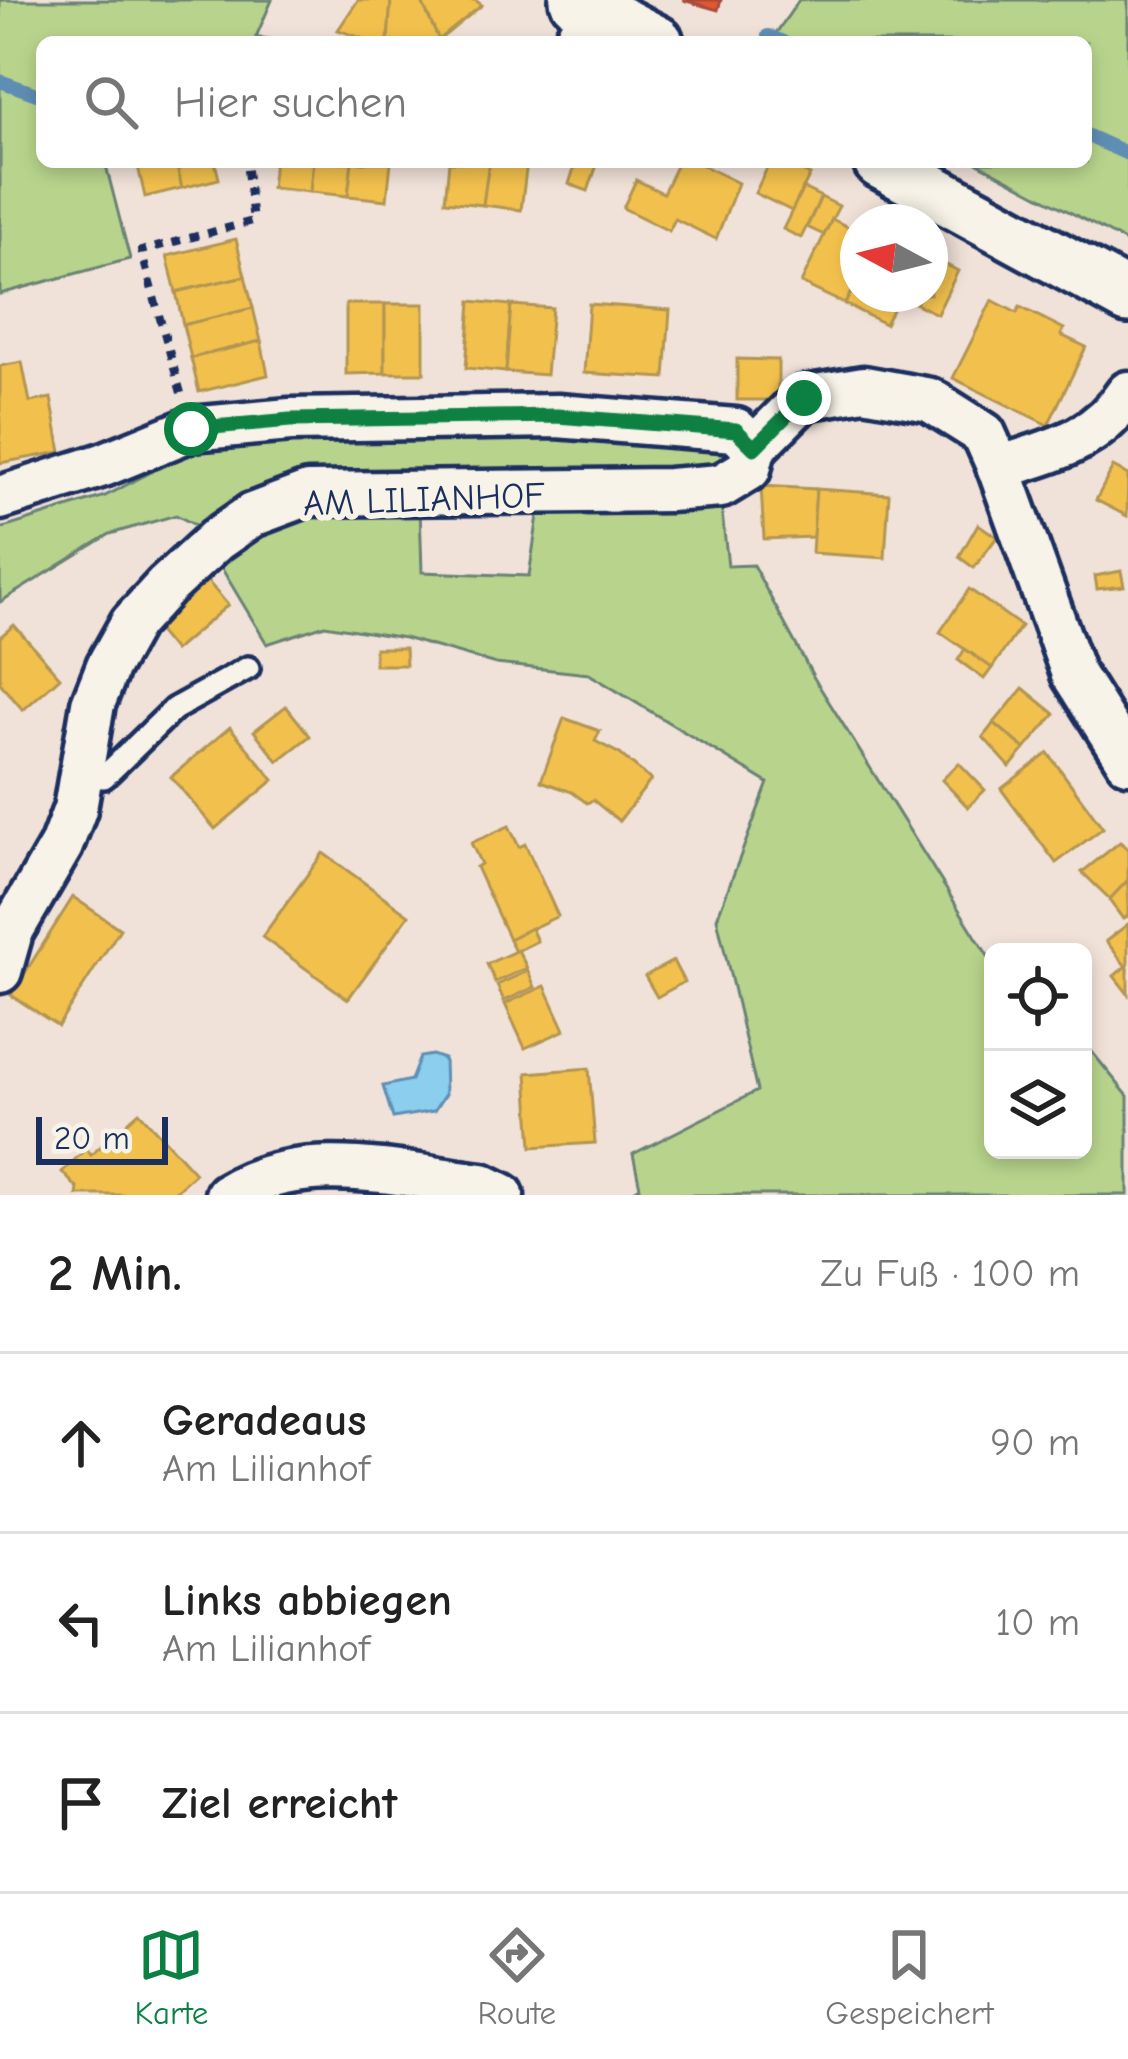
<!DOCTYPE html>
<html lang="de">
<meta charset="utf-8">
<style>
body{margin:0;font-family:"Comic Neue",sans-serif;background:#f6f6f6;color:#222}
.controls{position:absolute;right:36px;bottom:36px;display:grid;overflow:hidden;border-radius:18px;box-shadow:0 6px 18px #0003}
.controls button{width:108px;height:108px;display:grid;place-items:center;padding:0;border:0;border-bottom:3px solid #e0e0e0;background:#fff;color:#222;font:60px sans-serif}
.compass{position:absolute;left:840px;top:204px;width:108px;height:108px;border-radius:50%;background:#fff;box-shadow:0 6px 18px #0003;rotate:277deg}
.scale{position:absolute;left:36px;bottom:30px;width:132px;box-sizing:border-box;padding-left:12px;border:6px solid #1b2f5e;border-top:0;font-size:33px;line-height:42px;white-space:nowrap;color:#1b2f5e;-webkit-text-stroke:9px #f7f3e8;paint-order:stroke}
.stop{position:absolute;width:36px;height:36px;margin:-27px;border:9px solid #0b8043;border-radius:50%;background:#fff}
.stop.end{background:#0b8043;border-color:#fff;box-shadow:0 3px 12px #0008}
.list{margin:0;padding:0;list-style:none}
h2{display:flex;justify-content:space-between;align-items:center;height:156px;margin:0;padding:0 48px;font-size:51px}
h2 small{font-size:39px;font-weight:400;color:#767676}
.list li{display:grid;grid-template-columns:78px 1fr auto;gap:36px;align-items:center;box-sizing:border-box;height:180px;padding:0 48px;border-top:3px solid #e0e0e0}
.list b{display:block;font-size:45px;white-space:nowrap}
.list p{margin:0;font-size:39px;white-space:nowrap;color:#767676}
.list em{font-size:39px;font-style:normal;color:#767676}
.icon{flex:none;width:66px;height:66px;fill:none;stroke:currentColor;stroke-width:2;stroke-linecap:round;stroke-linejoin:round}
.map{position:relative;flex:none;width:1128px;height:1195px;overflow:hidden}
.search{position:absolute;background:#fff;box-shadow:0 6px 18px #0003;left:36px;right:36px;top:36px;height:132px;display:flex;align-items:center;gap:30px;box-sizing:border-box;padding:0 42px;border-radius:18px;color:#767676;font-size:45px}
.sheet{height:696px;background:#fff}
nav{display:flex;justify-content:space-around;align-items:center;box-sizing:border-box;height:168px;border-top:3px solid #e0e0e0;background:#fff;font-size:33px;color:#767676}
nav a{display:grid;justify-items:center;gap:6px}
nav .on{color:#0b8043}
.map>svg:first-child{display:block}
.green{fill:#b8d48c;stroke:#6a8275;stroke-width:3}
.water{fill:#8bceed;stroke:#5e8eb4;stroke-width:3}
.homes{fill:#f2c14e;stroke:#b29553;stroke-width:3}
.shops{fill:#e4572e;stroke:#a84b3c;stroke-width:3}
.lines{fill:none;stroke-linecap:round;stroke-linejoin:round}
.stream{stroke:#5e8eb4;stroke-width:14}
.service-casing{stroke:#1b2f5e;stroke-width:30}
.minor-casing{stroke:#1b2f5e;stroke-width:51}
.tertiary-casing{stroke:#1b2f5e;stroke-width:60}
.path{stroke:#1b2f5e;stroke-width:8;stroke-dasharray:9 9;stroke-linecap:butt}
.service{stroke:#f7f3e8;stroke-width:21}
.minor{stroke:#f7f3e8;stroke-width:42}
.tertiary{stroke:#f7f3e8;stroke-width:51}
.route{stroke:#0b8043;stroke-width:15}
.labels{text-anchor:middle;stroke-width:12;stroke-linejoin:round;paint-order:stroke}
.street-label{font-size:36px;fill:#1b2f5e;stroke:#f7f3e8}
</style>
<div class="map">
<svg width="1128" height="1195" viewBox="0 0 1128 1195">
<rect width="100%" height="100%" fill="#f1e2d9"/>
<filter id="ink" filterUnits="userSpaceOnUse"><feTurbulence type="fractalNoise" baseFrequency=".00833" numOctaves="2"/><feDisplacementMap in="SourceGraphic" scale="24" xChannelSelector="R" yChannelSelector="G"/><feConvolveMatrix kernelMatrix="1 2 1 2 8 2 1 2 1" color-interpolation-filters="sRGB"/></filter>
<g filter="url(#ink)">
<g class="green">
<path d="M0,0h272l-16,37 34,5h-248v120h63l25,97 -130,35z"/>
<path d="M799,0h329v243l-152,-81h110v-120h-316z"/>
<path d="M547,426l190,22 -15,22 -441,19 -82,38 -23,-12 -66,19 -110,68v-73l105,-33 94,-49 133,-13z"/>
<path d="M721,504l7,62 25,-1 61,113 179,286v186h90v-109l45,55v99h-500l12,-8 -7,-33 124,-63 -40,-173 51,-135 -179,-109 -93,-10 -92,-26 -79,-13 -58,19 -48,-80 78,-54 123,-2 2,64 107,4 10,-67z"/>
</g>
<path class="water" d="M432,1055l12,4 1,35 -11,17 -41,7 -10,-32 28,-6 9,-23z"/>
<g class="homes">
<path d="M358,0h33l-3,42h-15l-35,-12z"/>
<path d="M391,0h30l18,40 -51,2z"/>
<path d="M421,0h54l7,5 -43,35z"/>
<path d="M137,162h39l6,26 -37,9z"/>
<path d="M176,162h39l4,17 -37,9z"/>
<path d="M274,162h39l-3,30 -39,-4z"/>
<path d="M313,162h39l-4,34 -38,-4z"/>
<path d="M352,162h39l-4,38 -39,-4z"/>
<path d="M449,162h40l-6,43 -38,-4z"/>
<path d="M489,162h38l-6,48 -38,-5z"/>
<path d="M576,162h22l-10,29 -19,-7z"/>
<path d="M678,162h18l42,21 -22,56 -41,-20 -6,12 -46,-23 13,-28 27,13z"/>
<path d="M770,162h14l26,13 -18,36 -37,-18z"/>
<path d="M803,188l18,9 -20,41 -18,-9z"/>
<path d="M821,197l18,9 -15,29 -17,-8z"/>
<path d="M832,219l26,13v47l-13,25 -44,-21z"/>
<path d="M236,239l9,37 -69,16 -9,-36z"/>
<path d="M937,260l21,11 -21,43 -21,-10 5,-10h9v-20z"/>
<path d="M245,276l8,32 -70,17 -7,-33z"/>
<path d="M858,279v15h42l-15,30 -40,-20z"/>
<path d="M992,300l25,13 3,-6 44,22 -3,6 25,12 -38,78 -95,-47z"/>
<path d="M471,301l40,4 -5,67 -40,-4z"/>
<path d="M346,304h39v69l-39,1z"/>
<rect x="385" y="304" width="39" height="69"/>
<path d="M589,304l81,6 -5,68 -81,-5z"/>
<path d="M511,305l41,3 -6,67 -40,-3z"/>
<path d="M253,308l8,33 -70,17 -8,-33z"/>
<path d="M261,341l7,34 -69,17 -8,-34z"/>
<path d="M737,359l41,1v40h-41z"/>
<path d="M22,362l8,40 21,-4 10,54 -61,11v-97z"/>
<path d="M1113,467l15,8 -1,41 -31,-16z"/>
<path d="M761,486l55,3 -3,48 -49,2z"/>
<path d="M816,489l73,5 -4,64 -73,-5z"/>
<path d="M978,524l19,13 -23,31 -15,-11z"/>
<path d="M1121,571l3,15 -27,3 -2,-13z"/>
<path d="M204,577l24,28 -54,46 -24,-29z"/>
<path d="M969,589l52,37 -29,42 -52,-36z"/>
<path d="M14,625l46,52 -37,33 -23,-27v-46z"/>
<path d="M375,648h30l1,17h-31z"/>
<path d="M965,649l27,19 -8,11 -26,-19z"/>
<path d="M1023,688l32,26 -30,35 -31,-26z"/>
<path d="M286,706l24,30 -32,25 -24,-30z"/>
<path d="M564,718l36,13 -5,10 25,13 31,26 -32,41 -26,-21 -6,3 -15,-11 -31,-11z"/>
<path d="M994,723l31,26 -15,18 -27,-30z"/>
<path d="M230,727l44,53 -59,49 -44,-52z"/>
<path d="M1048,753l55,75 -47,35 -55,-74z"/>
<path d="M959,763l26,27 -17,17 -26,-27z"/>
<path d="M509,826l10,21 6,-3 33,72 -49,23 -33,-72 5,-3 -10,-21z"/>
<path d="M1120,842l8,7v31l-18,19 -28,-27z"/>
<path d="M323,853l86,62 -61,84 -86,-62z"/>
<path d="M1128,880v36l-5,3 -14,-19z"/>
<path d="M73,897l47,32 -62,97 -47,-31z"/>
<path d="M1128,924v45l-22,-28z"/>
<path d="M531,928l6,13 -22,11 -6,-13z"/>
<path d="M518,950l9,18 -32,14 -8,-18z"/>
<path d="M673,961l11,21 -27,15 -12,-21z"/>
<path d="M1126,966l2,3v25l-14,-18z"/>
<path d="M528,971l7,16 -31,14 -7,-16z"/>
<path d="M545,986l20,44 -40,18 -20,-44z"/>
<path d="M589,1068l6,75 -63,4 -5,-74z"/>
<path d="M139,1112l56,61 -24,22h-94l1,-6 -16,-17 24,-23 5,6z"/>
</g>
<path class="shops" d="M683,0h38l-3,10z"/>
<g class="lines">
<g class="stream">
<path d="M768,36l15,6"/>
<path d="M0,81l42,15"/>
<path d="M1086,135l42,19"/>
</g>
<g class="service-casing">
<g id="service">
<path d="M563,42l19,-37"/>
<path d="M79,776l25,1 70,-68 74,-41"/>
</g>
</g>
<g class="minor-casing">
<g id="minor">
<path d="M754,448l50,-50 60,-10 66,12 54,34 15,34c54,-18 97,-26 129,-75"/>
<path d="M999,468l74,206 55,87"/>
<path d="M0,498l103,-33 88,-36 99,-9 267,-4 179,14 18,18 -5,21 -28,17 -52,4 -361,4 -56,21 -36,25 -50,46 -34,37 -24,43 -15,38 -18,105 -14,37 -50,86 -11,39"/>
<path d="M227,1195c76,-47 172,-20 255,-10l20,10"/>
</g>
</g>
<g class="tertiary-casing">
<g id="tertiary">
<path d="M576,0l81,42"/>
<path d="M880,162l248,135"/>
</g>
</g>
<path class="path" d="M181,393l-40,-142 112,-30 -7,-59"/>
<use href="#service" class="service"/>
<use href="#minor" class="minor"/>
<use href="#tertiary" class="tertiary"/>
</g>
</g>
<g class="lines" filter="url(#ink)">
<path class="route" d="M191,429l99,-9 267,-4 179,14 18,18 50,-50"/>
</g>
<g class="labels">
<g class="street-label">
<text transform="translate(424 498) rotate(-2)" y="13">AM LILIANHOF</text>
</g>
</g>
</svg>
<div class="controls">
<button><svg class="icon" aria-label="locate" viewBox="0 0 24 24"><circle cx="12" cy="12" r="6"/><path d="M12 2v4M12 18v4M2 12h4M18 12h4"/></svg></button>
<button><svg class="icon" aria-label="layers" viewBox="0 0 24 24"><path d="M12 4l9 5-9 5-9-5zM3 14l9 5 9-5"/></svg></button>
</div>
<svg class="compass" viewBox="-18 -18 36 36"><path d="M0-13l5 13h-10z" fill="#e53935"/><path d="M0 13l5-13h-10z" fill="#767676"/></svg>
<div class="scale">20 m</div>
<div class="stop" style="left:191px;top:429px"></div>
<div class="stop end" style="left:804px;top:398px"></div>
<div class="search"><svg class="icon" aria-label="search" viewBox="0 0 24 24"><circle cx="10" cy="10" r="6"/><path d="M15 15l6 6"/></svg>Hier suchen</div>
</div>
<section class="sheet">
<h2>2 Min.<small>Zu Fuß · 100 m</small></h2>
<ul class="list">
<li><svg class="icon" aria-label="ahead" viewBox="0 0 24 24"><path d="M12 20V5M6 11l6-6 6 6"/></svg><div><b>Geradeaus</b><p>Am Lilianhof</p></div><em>90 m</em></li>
<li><svg class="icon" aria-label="left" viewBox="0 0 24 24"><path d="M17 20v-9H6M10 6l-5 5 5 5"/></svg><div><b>Links abbiegen</b><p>Am Lilianhof</p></div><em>10 m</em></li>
<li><svg class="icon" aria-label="arrive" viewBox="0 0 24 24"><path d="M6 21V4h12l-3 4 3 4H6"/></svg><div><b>Ziel erreicht</b></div></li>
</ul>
</section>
<nav>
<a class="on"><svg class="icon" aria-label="map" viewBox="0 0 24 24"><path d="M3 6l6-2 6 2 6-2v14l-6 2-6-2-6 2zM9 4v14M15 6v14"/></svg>Karte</a>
<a><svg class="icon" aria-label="directions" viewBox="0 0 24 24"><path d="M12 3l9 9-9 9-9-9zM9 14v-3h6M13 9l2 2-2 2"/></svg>Route</a>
<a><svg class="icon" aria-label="saved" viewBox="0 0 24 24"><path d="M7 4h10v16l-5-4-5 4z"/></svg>Gespeichert</a>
</nav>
